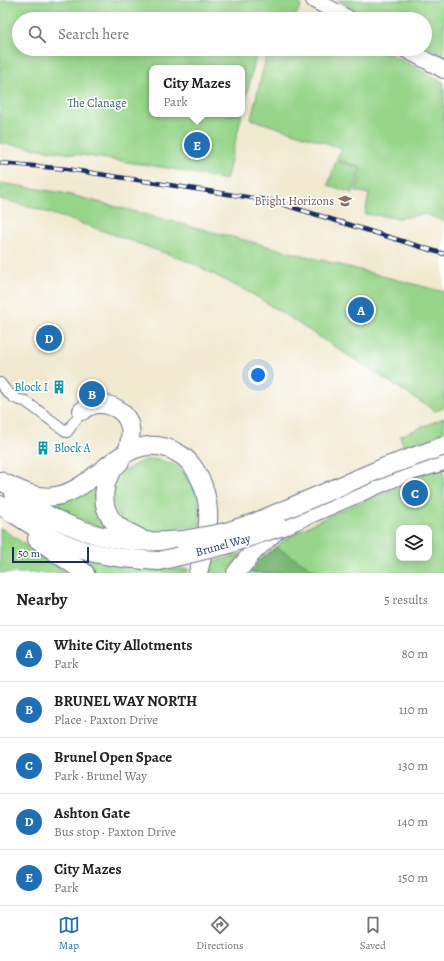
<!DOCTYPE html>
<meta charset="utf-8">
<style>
body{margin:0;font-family:Alegreya,serif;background:#f6f6f6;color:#222}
.controls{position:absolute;right:12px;bottom:12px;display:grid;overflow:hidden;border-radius:8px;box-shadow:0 2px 10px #0003}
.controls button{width:36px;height:36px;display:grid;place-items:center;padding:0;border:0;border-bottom:1px solid #e0e0e0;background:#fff;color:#222;font:20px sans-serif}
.scale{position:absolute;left:12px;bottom:10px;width:77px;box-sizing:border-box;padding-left:4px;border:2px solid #1b2f5e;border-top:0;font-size:11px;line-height:14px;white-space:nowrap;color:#1b2f5e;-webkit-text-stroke:3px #fff;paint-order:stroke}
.you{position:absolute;left:258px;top:375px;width:14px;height:14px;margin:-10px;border:3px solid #fff;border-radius:50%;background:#1a73e8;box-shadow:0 0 0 6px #1a73e833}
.badge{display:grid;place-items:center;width:26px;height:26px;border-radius:50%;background:#1f6fb2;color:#fff;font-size:13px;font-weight:700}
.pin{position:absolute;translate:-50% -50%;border:2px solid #fff;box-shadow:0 1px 4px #0006}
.popup{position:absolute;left:149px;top:65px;width:96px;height:52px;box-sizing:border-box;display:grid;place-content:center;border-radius:8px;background:#fff;filter:drop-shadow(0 1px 3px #0005);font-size:13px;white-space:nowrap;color:#767676}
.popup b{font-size:15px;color:#222}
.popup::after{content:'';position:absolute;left:50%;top:100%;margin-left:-8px;border:8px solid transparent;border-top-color:#fff}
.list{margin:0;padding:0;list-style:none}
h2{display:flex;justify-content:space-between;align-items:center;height:52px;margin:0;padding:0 16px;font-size:17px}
h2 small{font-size:13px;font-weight:400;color:#767676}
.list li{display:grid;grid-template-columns:26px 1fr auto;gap:12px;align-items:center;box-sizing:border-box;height:56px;padding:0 16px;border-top:1px solid #e0e0e0}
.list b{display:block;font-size:15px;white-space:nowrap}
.list p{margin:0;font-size:13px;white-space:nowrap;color:#767676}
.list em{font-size:13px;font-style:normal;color:#767676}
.icon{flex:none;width:22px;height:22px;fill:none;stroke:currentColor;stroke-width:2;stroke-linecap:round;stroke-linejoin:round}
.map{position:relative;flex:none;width:444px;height:573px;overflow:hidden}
.search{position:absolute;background:#fff;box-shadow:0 2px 10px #0003;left:12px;right:12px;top:12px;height:44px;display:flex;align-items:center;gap:10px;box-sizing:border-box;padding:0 14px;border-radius:22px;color:#767676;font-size:15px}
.sheet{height:332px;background:#fff}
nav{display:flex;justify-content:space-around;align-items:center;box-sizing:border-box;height:56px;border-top:1px solid #e0e0e0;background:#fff;font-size:11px;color:#767676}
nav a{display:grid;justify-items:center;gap:2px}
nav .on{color:#1f6fb2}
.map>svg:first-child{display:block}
.green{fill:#97d58a;stroke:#598274;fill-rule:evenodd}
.forest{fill:#79b676;stroke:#4a726a}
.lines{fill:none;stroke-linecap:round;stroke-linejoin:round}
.street-casing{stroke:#667086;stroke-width:12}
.primary-casing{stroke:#667086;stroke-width:18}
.highway-casing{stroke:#667086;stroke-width:20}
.street{stroke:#fff;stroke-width:10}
.primary{stroke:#fff;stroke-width:16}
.highway{stroke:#fff;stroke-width:18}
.rail-casing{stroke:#1b2f5e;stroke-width:4.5}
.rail{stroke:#fff;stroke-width:3;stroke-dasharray:9;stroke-linecap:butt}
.highway-bridge-casing{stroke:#667086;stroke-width:20;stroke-linecap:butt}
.highway-bridge{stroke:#fff;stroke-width:18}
.labels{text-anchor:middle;stroke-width:3.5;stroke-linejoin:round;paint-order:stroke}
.park-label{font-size:12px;fill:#40616b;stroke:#fff}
.education-label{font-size:12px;fill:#785e54;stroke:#fff;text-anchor:end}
.culture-label{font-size:12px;fill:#0d838f;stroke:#fff;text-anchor:end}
.street-label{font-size:12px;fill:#1b2f5e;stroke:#fff}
</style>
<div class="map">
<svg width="444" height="573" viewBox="0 0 444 573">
<rect width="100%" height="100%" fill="#fff"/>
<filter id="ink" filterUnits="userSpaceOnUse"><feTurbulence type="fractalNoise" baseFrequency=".025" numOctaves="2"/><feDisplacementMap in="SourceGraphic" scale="8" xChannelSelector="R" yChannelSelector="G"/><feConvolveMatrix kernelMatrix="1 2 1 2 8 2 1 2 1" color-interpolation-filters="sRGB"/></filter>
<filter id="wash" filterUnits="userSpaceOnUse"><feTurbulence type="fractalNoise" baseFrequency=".012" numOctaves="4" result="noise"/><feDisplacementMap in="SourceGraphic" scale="16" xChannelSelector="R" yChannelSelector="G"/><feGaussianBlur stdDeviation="0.9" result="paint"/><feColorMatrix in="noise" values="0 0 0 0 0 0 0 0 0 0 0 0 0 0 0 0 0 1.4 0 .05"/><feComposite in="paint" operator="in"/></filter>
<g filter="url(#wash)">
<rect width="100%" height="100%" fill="#f1e9d0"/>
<g class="green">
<path d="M4,0h288l9,5 -7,14h-275v30h239l-16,64v-45h-90v46h90l-16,66 -58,-12 -168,-25v-141z"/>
<path d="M337,0h107v55l-19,-10v-26h-51z"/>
<path d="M268,49h113l63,34v138l-19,-7 -26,4 -34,-4 4,-20 -13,-3 7,-23 -27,-9 6,-11 -91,-29z"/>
<path d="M336,161l25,7 -8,25 -25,-8z"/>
<path d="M0,183l63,10 381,99v116l-9,3 -181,-116 -64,-33 -95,-34 -67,-22 -28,-7z"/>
<path d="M444,418v155h-194c32,-46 114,-71 165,-92l-15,-45zM399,528h30v30h-30z"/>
<path d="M150,459c43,3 48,30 51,66l-36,6 -5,-2c-45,17 -73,-55 -10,-70z"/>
<path d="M105,475l11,59 -77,-30z"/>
<path d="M0,528l2,1 65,44h-67z"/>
<path d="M242,554l-15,19h-23l3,-10z"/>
<path d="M70,556l92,13h26l-1,4h-92z"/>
</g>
<path class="forest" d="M276,547l44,26h-70l8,-12z"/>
</g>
<g filter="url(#ink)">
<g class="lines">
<g class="street-casing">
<path id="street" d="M0,383c7,9 13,17 25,18l42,31 15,-21"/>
</g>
<g class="primary-casing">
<g id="primary">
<path d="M314,0l35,19"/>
<path d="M405,49l39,21"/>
</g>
</g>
<g class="highway-casing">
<g id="highway">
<path d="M82,411c16,-14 44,-5 48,16 2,8 -1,18 -3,26"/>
<path d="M120,462c-18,15 -22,45 -4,62 6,6 16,10 24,14"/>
<path d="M0,481c19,9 39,20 61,14 28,-8 47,-36 74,-46 14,-5 28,-4 41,3 10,5 16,12 21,21 19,32 10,66 1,100"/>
<path d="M14,496c34,21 71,40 111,44 19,3 39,1 58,0"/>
<path d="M0,505c21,13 42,28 64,38 29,13 63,16 95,18"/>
<path d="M37,539l48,34"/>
<path d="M236,573l17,-21 27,-25 122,-53 42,-13"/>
</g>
</g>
<use href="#street" class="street"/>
<use href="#primary" class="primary"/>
<use href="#highway" class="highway"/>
<g class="rail-casing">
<path id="rail" d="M0,163l67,6 205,32 172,53"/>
</g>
<use href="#rail" class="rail"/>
<g class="highway-bridge-casing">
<g id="highway-bridge">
<path d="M183,540l43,-8 30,-10 129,-55 59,-21"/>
<path d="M159,561l67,-16 54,-18"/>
</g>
</g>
<use href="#highway-bridge" class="highway-bridge"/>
</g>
</g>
<defs>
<g id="school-bare" transform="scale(1.08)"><path d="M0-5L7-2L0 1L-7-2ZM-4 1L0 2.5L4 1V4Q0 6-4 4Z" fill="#8d6e63" stroke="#fff" stroke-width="2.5" paint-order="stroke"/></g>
<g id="building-bare" transform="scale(1.08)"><path d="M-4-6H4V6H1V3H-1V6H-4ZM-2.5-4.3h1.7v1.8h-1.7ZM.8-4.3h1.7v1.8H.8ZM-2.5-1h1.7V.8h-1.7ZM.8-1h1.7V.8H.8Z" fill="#0f9aa8" stroke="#fff" stroke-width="2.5" paint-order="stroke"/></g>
</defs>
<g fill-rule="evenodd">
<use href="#school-bare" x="345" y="201"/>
<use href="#building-bare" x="59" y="387"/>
<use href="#building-bare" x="43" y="448"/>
</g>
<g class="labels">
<g class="park-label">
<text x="97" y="107">The Clanage</text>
</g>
<g class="education-label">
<text x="334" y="205">Bright Horizons</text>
</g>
<g class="culture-label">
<text x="48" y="391">Block I</text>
<text x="54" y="452" text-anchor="start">Block A</text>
</g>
<g class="street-label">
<text transform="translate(223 545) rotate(-15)" y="4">Brunel Way</text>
</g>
</g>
</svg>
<div class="controls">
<button><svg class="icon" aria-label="layers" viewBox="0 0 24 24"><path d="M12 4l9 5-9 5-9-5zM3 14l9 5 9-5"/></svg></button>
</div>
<div class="scale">50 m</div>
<div class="you"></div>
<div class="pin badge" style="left:361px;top:310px">A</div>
<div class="pin badge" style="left:92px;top:394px">B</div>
<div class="pin badge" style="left:415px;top:493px">C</div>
<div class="pin badge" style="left:49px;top:338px">D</div>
<div class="pin badge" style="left:197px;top:145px">E</div>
<div class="popup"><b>City Mazes</b>Park</div>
<div class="search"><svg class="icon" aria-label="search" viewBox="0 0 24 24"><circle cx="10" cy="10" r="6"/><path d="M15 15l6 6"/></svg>Search here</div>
</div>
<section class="sheet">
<h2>Nearby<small>5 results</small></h2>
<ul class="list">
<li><span class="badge">A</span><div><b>White City Allotments</b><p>Park</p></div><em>80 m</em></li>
<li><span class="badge">B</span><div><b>BRUNEL WAY NORTH</b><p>Place · Paxton Drive</p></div><em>110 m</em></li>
<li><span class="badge">C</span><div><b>Brunel Open Space</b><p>Park · Brunel Way</p></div><em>130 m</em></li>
<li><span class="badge">D</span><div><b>Ashton Gate</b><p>Bus stop · Paxton Drive</p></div><em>140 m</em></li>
<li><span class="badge">E</span><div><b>City Mazes</b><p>Park</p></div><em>150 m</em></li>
</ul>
</section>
<nav>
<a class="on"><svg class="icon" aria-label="map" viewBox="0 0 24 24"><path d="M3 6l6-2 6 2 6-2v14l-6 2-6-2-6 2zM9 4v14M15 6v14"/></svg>Map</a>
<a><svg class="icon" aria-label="directions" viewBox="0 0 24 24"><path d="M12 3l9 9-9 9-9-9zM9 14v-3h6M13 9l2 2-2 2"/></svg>Directions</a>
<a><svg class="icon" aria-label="saved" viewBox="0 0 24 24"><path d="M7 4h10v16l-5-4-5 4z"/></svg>Saved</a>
</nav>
